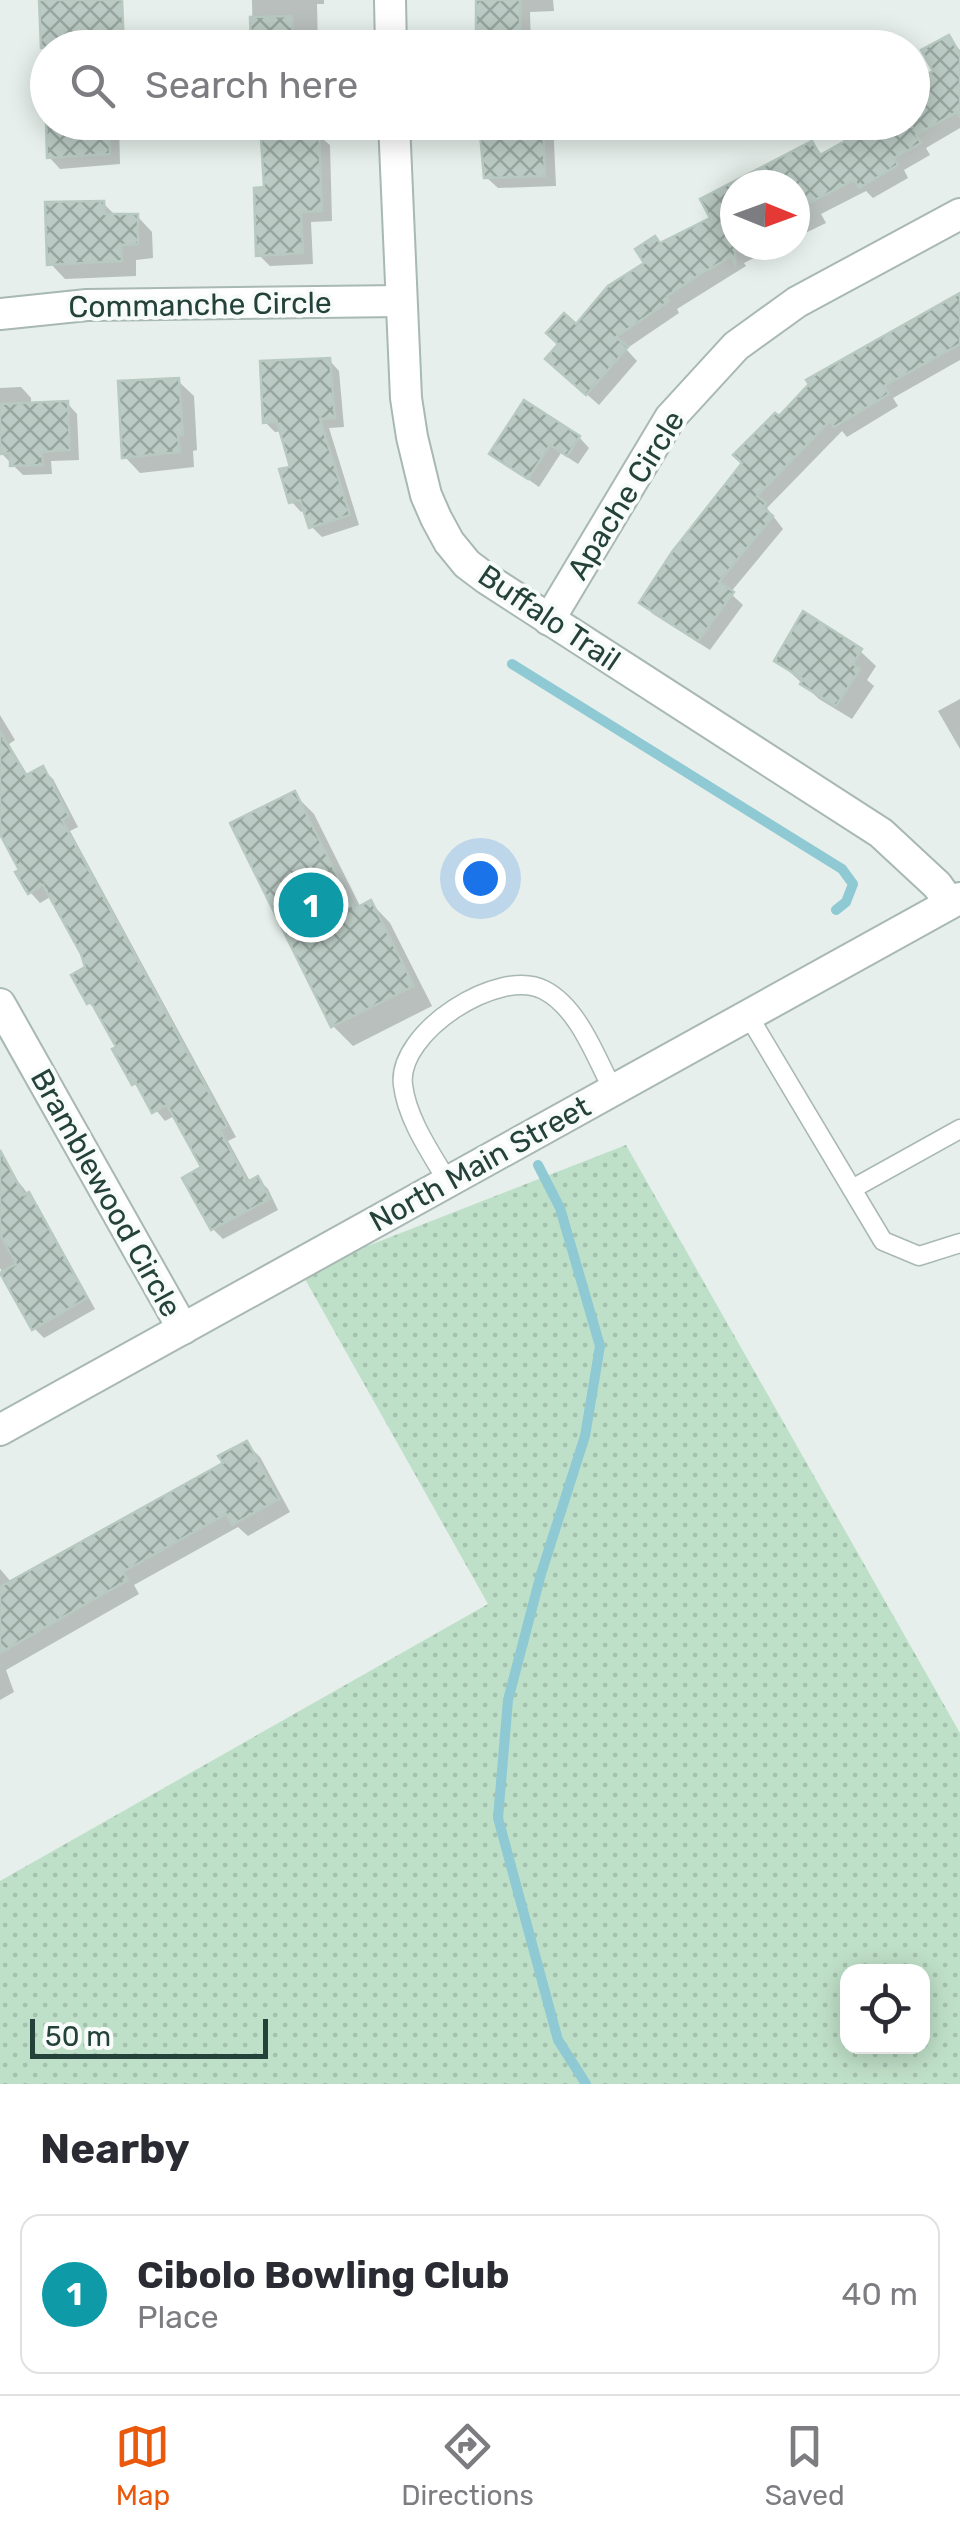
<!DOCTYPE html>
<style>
body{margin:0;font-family:Rubik,sans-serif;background:#f2f2f3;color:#2b2b33}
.controls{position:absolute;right:30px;bottom:30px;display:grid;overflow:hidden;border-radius:20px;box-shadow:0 5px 25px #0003}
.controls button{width:90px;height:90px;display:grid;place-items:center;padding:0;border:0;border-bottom:2px solid #e1e1e2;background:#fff;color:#2b2b33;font:50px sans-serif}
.compass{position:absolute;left:720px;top:170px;width:90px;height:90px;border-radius:50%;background:#fff;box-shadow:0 5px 25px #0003;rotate:91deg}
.scale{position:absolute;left:30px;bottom:25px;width:238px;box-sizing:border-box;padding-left:10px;border:5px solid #24423a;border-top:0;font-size:28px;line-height:35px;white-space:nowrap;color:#24423a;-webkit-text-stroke:8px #f7fbf9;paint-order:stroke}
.you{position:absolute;left:480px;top:878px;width:35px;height:35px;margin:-25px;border:8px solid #fff;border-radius:50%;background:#1a73e8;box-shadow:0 0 0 15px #1a73e833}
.badge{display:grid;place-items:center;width:65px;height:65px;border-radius:50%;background:#ea580c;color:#fff;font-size:32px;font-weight:700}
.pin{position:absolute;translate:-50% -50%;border:5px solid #fff;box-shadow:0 2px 10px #0006}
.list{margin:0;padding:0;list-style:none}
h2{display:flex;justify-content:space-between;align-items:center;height:130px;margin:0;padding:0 40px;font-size:42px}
h2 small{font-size:32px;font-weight:400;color:#7c7c81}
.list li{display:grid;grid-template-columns:65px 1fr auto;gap:30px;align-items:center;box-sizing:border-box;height:160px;margin:0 20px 20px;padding:0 20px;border:2px solid #e1e1e2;border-radius:20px}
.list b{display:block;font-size:38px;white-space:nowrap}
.list p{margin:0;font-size:32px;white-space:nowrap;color:#7c7c81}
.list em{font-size:32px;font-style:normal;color:#7c7c81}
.icon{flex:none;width:55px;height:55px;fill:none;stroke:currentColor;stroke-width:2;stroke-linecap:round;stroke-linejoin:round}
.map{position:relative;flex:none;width:960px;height:2084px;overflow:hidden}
.search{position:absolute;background:#fff;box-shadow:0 5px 25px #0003;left:30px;right:30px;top:30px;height:110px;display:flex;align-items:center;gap:25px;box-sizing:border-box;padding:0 35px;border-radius:55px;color:#7c7c81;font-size:38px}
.sheet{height:310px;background:#fff}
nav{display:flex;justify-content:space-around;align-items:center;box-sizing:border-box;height:140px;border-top:2px solid #e1e1e2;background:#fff;font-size:28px;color:#7c7c81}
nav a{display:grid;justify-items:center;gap:5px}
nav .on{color:#ea580c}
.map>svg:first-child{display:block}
.grass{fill:url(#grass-dots);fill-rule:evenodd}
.shadow{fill:#0003}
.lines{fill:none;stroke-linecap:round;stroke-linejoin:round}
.stream{stroke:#8ec9d4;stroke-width:10}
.building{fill:url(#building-cross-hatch);stroke:#b8c9c2;stroke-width:2.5}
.service-casing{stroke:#a8b8b2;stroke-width:21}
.minor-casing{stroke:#a8b8b2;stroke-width:34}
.tertiary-casing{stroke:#a8b8b2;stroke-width:34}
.service{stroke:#fff;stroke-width:18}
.minor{stroke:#fff;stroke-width:30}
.tertiary{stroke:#fff;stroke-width:30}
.labels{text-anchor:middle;stroke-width:8;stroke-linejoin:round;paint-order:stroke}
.street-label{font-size:30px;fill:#24423a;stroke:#f7fbf9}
</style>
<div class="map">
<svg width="960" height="2084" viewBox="0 0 960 2084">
<defs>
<pattern id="grass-dots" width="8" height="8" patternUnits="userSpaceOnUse" patternTransform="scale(2.5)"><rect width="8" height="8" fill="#bfe0c8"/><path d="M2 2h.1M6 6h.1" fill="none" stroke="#a4c1ad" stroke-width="1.8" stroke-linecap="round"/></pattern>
<pattern id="building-cross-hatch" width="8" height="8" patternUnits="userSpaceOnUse" patternTransform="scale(2.5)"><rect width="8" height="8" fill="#bbcac4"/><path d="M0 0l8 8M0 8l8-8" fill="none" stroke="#98a6a0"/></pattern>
</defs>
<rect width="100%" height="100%" fill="#e6efeb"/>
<path class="grass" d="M626,1145l334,588v351h-960v-203l488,-277 -187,-332zM848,1972h74v74h-74z"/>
<g class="shadow">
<path d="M41,0h63l18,35 12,13h-86v6l-4,-4z"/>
<path d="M252,0h72v4h-7l1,44h-65z"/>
<path d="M475,0h78l1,11 -24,1 1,36h-52l-1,-42z"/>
<path d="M948,38l12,12v78l-34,20 4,7 -26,15 4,8 -35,20 -7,-7 -45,23 5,9 -31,15v-53h-60v60h45l-36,18 2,3 -69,43 2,4 -53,36 11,12 -38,44 -39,-34 16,-44 71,-64 14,-17 52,-27 -10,-19 108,-56 13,12 60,-34h28z"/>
<path d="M48,122h71l1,42 -60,5 -11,-12z"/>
<path d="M263,122h61v18l6,5 2,76 -21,1 2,42 -43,2 -11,-11 7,-65z"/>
<path d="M479,122h74l3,64 -58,2 -12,-11z"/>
<path d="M103,203l13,13h21l15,16 1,26 -17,2v16l-71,3 -15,-16z"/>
<path d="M960,295v65l-67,38 5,8 -51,31 -5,-6 -75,77 16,21 -53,64 13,12 -33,45 -57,-36 -11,-11 137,-183z"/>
<path d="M329,360l10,11 5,56 -15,1 30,97 -37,12 -11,-11 -5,-16 -5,2 -10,-11 2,-32 -10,-38 -8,1 -10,-10z"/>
<path d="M178,381l16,15 3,54 -4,1 1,16 -54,6 -15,-16z"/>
<path d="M21,387l10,11v7l36,-2 10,11 2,46 -28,1 1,13 -29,1 -23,-23v-64z"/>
<path d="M579,437l10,11 -11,16 -17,-11 -22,34 -47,-33z"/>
<path d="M860,651l16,15 -9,14 7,6 -22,33 -33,-20 -42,-39z"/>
<path d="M960,699v50l-22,-38z"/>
<path d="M0,715l15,25 -6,4 19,32 14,-7 11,10 25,48 -8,4 166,306 -8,4 23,42 7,-4 10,10 10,21 -55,29 -10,-10 -8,-61 -29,-53 -11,6 -31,-38 -14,-35 -21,-35 -10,-10 -1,-34 -5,-16 -31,-57 -12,7 -10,-11 -8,-22 -22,-41z"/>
<path d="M294,794l20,20 47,94 10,-5 19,20 42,83 -79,40 -20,-20z"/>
<path d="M7,1168l31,38 57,103 -51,29 -10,-10 -34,-60v-96z"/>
<path d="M247,1444l13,13 30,55 -42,24 -10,-9 -104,58 5,9 -133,76 8,22 -14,8v-131l12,14 214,-119z"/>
</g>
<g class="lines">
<g class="stream">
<path d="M512,664l330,205 11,15 -7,18 -10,8"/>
<path d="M538,1165l22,43 40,138 -15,90 -44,138 -33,126 -10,118 60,222 28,44"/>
</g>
</g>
<g class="building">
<path d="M39,0h83l2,48h-83z"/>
<rect x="476" y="0" width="44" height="48"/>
<path d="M292,16l1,32h-42l-1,-31z"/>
<path d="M949,35l11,19v64l-3,-6 -41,23 5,8 -27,15 4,7 -39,23 -5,-8 -59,30v-25h-60v79l-4,-7 -29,16 -35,23 2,5 -53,36 12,10 -42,48 -41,-36 13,-15 -12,-11 18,-20 12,11 32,-38 36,-23 -9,-14 20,-13 5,7 50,-25 -10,-19 112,-58 8,14 59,-33h30l3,6v-46l21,-11 -12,-21z"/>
<path d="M46,122h63l1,32 -63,4z"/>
<path d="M260,122h54v9l5,1 3,79 -21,1 2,41 -47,3 -2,-68 10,-1z"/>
<path d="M479,122h64l2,54 -61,2z"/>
<path d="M104,201l1,13h33v30l-17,1 1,16 -75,4 -2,-63z"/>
<path d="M960,293v51l-76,42 5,8 -55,33 -4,-6 -73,75 9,7 -3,5 10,8 -54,66 15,10 -36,49 -59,-38 33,-51 70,-89 -9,-8 42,-42 4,3 30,-32 -3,-4z"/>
<path d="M330,358l5,60 -15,1 30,96 -41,13 -9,-28 -11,3 -10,-34 11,-2 -13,-45 -14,1 -3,-62z"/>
<path d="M179,378l4,57 -5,1 2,16 -58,6 -4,-77z"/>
<path d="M524,400l56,36 -13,20 -17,-11 -22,34 -39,-25z"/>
<path d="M68,401l2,49 -28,2 1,13 -33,1v-13l-10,1v-50z"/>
<path d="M803,611l59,38 -9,15 7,5 -24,37 -36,-22 3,-5 -29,-18z"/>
<path d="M0,732l26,43 17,-9 26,50 -7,4 165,306 -7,4 27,52 11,-6 12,23 -59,31 -29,-52 19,-11 -34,-62 -15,8 -16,-30 -4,2 -20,-36 4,-2 -25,-45 -4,2 -16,-29 14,-8 -4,-13 -38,-69 -15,9 -13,-22 4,-2 -19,-36z"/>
<path d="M295,791l59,118 17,-9 43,86 -83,41 -101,-204z"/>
<path d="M0,1150l24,45 5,-3 58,106 -55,32 -32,-57 16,-9 -16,-30z"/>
<path d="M247,1441l32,58 -47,26 -6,-11 -103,58 5,8 -128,73v-66l223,-124 -5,-7z"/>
</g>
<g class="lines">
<g class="service-casing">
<g id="service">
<path d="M748,1015l135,226 36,15 41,-13"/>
<path d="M448,1182c-17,-29 -41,-63 -45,-97 -7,-52 96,-119 141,-95 35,18 52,68 69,100"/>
<path d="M852,1189l108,-60"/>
</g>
</g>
<g class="minor-casing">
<g id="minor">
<path d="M390,0l1,48"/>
<path d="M394,122l12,276 6,39 14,58 10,23 13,24 18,22 20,15 394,254 56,52 13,18"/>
<path d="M0,314l87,-9 314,-4"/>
<path d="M549,620l121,-202 66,-72 61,-44 163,-88"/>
<path d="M0,1004l183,325"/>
</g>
</g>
<g class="tertiary-casing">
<path id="tertiary" d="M0,1430l960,-532"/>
</g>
<use href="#service" class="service"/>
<use href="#minor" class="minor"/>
<use href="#tertiary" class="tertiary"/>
</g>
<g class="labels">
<g class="street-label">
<text transform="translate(200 305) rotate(-1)" y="10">Commanche Circle</text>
<text transform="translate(626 495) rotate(-58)" y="10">Apache Circle</text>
<text transform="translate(549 618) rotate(34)" y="10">Buffalo Trail</text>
<text transform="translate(480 1164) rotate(-29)" y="10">North Main Street</text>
<text transform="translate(106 1193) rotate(61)" y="10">Bramblewood Circle</text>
</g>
</g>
</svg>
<div class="controls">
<button><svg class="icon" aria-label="locate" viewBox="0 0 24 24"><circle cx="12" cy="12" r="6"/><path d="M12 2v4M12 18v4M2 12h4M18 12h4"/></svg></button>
</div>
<svg class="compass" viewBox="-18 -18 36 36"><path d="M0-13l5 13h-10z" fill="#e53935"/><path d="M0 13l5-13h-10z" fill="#7c7c81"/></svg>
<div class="scale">50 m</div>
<div class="you"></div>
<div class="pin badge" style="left:311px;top:905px;background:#0f9aa8">1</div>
<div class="search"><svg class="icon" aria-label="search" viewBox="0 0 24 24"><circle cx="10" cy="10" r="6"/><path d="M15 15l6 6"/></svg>Search here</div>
</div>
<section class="sheet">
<h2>Nearby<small></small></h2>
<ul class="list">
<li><span class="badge" style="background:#0f9aa8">1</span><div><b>Cibolo Bowling Club</b><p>Place</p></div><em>40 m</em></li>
</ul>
</section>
<nav>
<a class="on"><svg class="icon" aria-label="map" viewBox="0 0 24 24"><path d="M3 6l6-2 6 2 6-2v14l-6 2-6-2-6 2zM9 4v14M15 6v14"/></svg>Map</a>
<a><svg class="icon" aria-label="directions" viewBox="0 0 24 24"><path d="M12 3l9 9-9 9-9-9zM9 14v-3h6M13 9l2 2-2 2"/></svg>Directions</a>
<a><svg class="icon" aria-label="saved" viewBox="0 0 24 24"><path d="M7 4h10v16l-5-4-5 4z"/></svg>Saved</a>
</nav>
